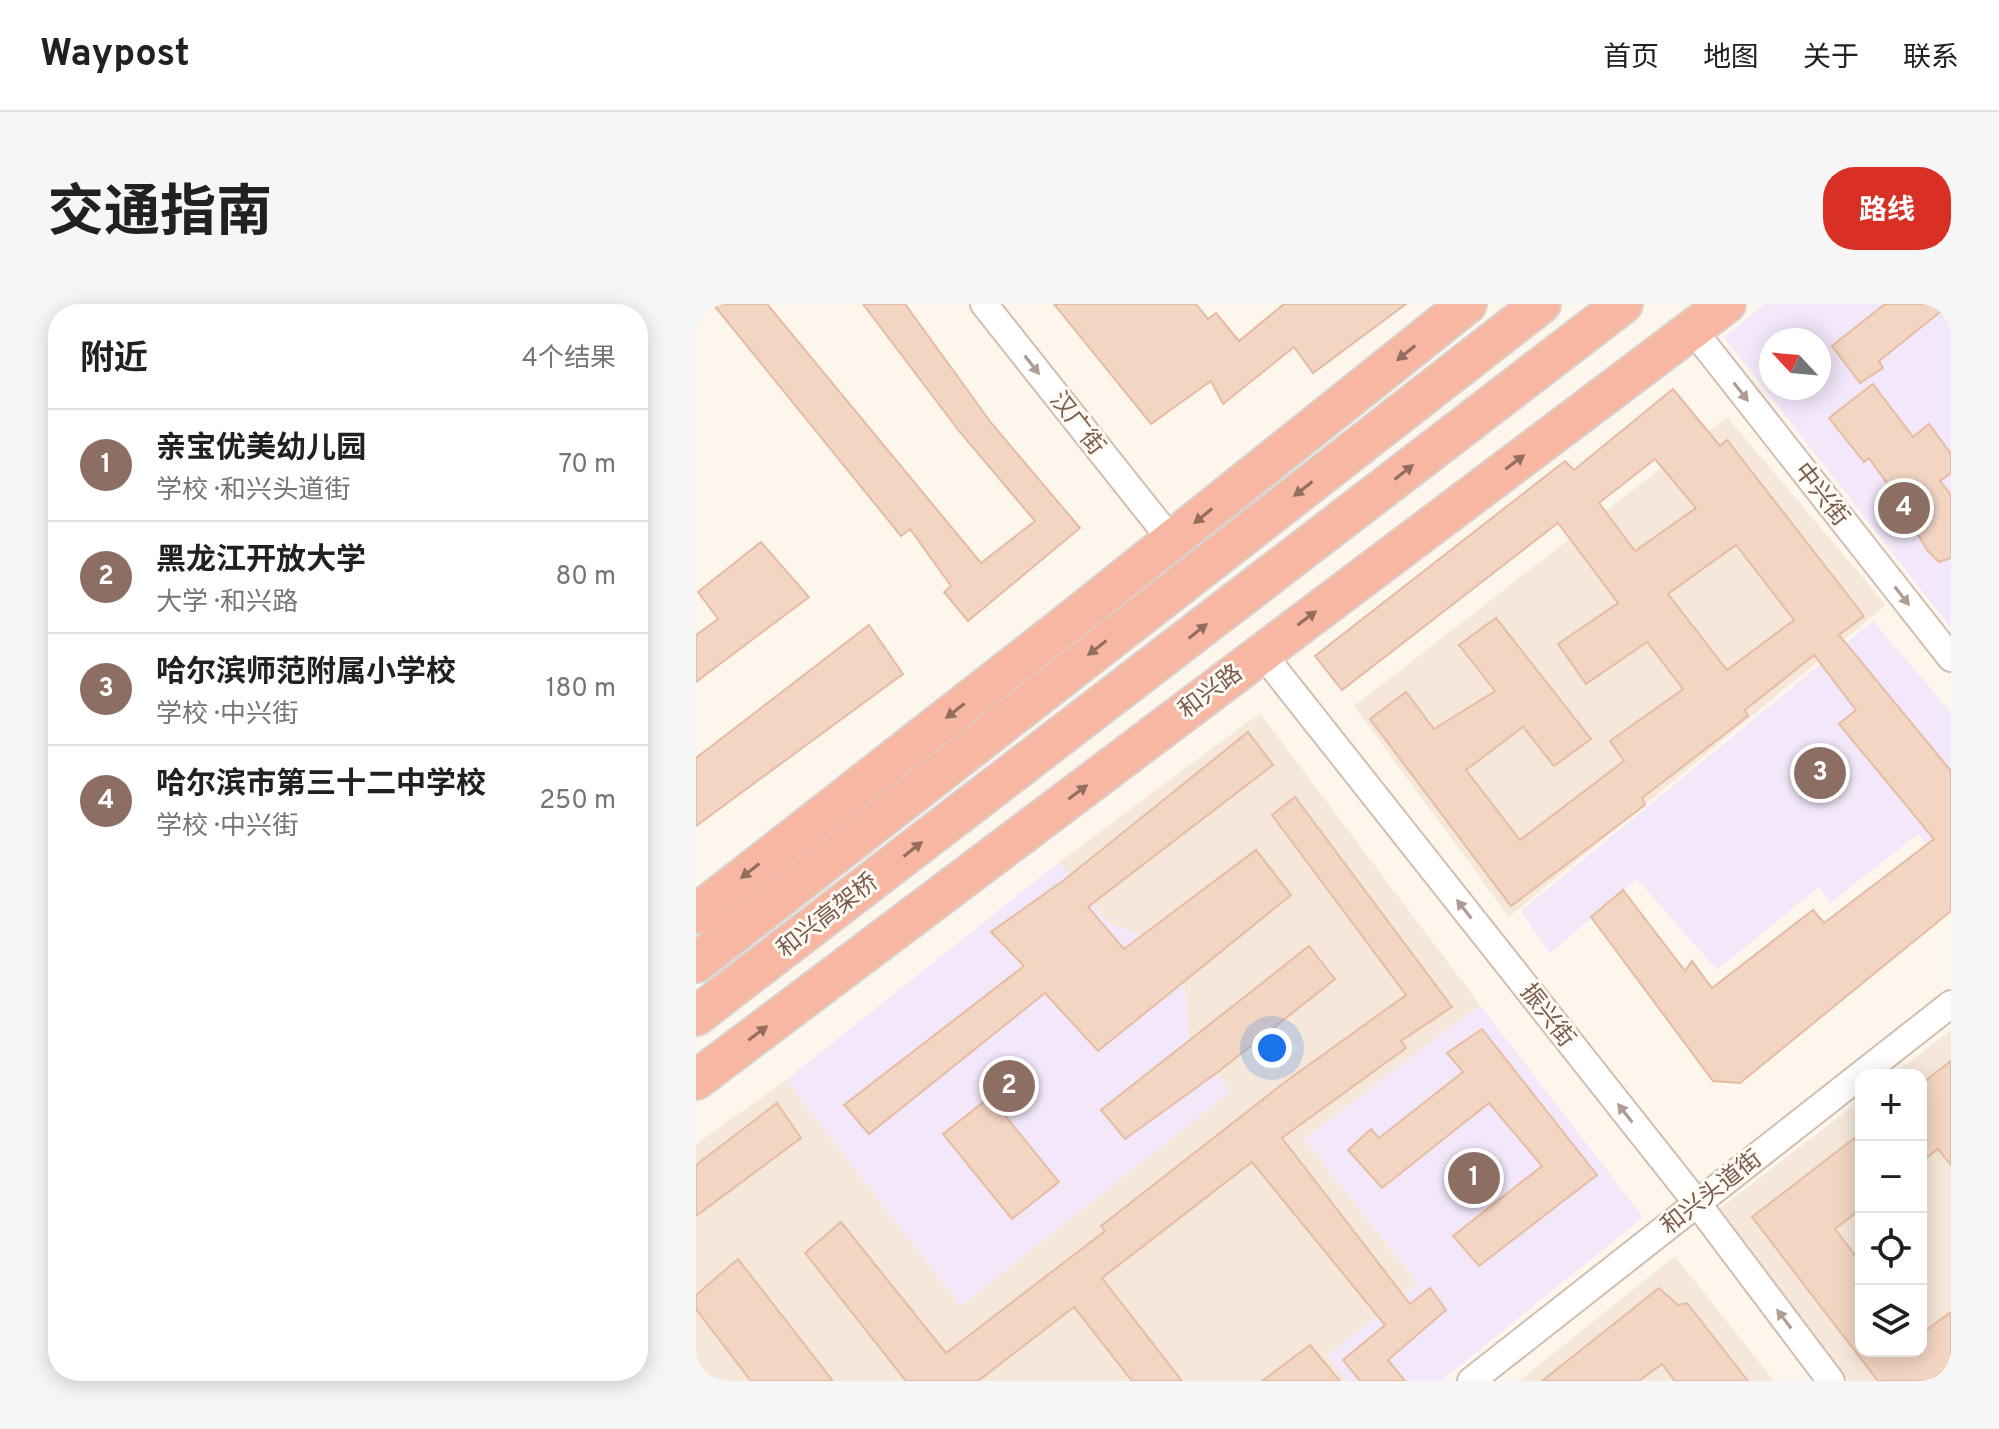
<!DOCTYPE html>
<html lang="zh">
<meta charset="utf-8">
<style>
body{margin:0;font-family:Overpass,"Noto Sans SC",sans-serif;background:#f6f6f6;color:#202124}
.controls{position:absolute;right:24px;bottom:24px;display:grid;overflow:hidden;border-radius:16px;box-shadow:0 4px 20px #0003}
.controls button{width:72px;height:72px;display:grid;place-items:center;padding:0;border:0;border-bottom:2px solid #e0e0e0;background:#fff;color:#202124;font:40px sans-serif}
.compass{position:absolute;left:1063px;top:24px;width:72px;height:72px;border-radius:50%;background:#fff;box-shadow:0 4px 20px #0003;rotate:296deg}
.you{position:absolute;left:576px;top:744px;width:28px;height:28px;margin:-20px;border:6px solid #fff;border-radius:50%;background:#1a73e8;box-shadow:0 0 0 12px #1a73e833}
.badge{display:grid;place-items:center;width:52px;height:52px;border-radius:50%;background:#d93025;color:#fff;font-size:26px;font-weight:700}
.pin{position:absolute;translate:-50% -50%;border:4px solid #fff;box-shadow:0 2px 8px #0006}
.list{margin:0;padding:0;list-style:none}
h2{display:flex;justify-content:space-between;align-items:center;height:104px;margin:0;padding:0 32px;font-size:34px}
h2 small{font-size:26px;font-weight:400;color:#757577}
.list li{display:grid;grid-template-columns:52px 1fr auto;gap:24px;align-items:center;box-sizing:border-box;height:112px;padding:0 32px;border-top:2px solid #e0e0e0}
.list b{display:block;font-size:30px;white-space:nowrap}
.list p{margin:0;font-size:26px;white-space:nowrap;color:#757577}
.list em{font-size:26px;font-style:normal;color:#757577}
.icon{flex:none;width:44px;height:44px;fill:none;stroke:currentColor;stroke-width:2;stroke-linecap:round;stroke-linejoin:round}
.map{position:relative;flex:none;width:1255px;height:1077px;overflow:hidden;border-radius:32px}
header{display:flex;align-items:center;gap:48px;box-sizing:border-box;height:112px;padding:0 40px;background:#fff;border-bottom:2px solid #e0e0e0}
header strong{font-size:38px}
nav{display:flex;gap:44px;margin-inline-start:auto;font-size:28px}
.intro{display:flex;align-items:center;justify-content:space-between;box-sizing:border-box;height:192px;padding:0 48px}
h1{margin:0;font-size:56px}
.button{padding:20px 36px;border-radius:32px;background:#d93025;color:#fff;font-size:28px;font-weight:700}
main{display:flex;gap:48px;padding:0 48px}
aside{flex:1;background:#fff;border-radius:32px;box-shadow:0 4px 20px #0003}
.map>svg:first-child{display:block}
.residential{fill:#f5e8da}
.education{fill:#f3e8fa;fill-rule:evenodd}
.building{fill:#f3d5c3;stroke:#e6bba3;stroke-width:2;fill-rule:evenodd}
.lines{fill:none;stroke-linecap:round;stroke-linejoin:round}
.minor-casing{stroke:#d1beb0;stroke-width:30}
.highway-casing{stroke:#dad1cd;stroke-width:42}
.minor{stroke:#fff;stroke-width:26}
.highway{stroke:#f7b7a3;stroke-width:38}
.oneway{fill:#936e5e}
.oneway2{fill:#af9d94}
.labels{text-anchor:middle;stroke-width:6;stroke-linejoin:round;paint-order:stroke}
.street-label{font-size:24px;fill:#7a5c4d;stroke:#fffaf3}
</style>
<header>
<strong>Waypost</strong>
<nav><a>首页</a><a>地图</a><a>关于</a><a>联系</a></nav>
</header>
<div class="intro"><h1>交通指南</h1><a class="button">路线</a></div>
<main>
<aside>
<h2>附近<small>4个结果</small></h2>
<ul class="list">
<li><span class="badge" style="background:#8d6e63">1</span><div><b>亲宝优美幼儿园</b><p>学校 · 和兴头道街</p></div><em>70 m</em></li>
<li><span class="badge" style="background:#8d6e63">2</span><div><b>黑龙江开放大学</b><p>大学 · 和兴路</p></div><em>80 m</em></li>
<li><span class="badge" style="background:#8d6e63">3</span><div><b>哈尔滨师范附属小学校</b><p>学校 · 中兴街</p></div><em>180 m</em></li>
<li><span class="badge" style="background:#8d6e63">4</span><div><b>哈尔滨市第三十二中学校</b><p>学校 · 中兴街</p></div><em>250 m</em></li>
</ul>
</aside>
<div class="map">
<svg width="1255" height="1077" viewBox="0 0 1255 1077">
<rect width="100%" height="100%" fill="#fdf6ec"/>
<g class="residential">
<path d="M1031,113l159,188 -377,312 -155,-211z"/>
<path d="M564,409l220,292 -176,134 114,145 -90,71 19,26h-634l-17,-21v-216l90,-64 174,225 258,-233 -28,-32 -6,-60 -40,-45 -34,-10 -56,-59z"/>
<path d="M1255,726v351h-103l-130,-171 143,-110v251h60v-276h-28z"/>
<path d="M979,952l99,125h-255z"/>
</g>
<g class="education">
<path d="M1069,0h186v324l-227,-291zM1075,36h48v48h-48z"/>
<path d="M1177,317l78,91v162l-33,-40 -88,69 -11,-16 -102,83 -80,-91 -87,74 -29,-42z"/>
<path d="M363,558l51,62 33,11 41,45 6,60 41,51 -270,215 -175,-226z"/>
<path d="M784,701l163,212 -202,164h-94l-19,-26 90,-72 -114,-144z"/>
</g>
<g class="building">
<path d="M17,0h54l214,259 54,-42 -76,-90 -96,-127h42l87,120 88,104 -112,93 -24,-29 7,-6 -41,-57 -9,7z"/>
<path d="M358,0h142l12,15 8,-6 23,28 45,-37h122l-93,69 -19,-26 -71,57 -12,-23 -60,43z"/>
<path d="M1189,0h65l-71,57 4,7 -23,15 -28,-37z"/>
<path d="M1177,80l40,53 16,-13 22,30v19l-11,8 11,14v63l-12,4 -12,-12 -13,-22 1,-5 -46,-65 -5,4 -35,-44z"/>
<path d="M977,85l47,57 7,-6 137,176 -25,19 112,136v140l-211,172 -27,-2 -122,-164 32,-27 62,81 7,-10 20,27 101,-78 11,13 110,-84 -95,-115 17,-14 -42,-55 -69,55 3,6 -106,82 3,7 -134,101 -141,-187 36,-27 28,37 61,-38 -36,-46 37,-27 95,121 -37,27 -31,-39 -57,43 54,70 104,-79 -14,-20 73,-52 -36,-47 -61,42 -28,-40 60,-41 -60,-80 -216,167 -27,-34 250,-195 9,9zM959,155l41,49 -61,43 -36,-48zM1040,241l58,75 -67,50 -59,-76z"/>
<path d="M65,238l48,55 -113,85v-47l22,-16 -20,-27z"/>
<path d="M173,321l34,49 -207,152v-68z"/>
<path d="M552,428l25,33 -185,142 36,42 132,-99 35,45 -193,156 -53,-58 -176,141 -25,-29 180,-139 -33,-34 73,-52z"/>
<path d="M599,493l157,210 -51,34 5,7 -124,90 128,166 20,-16 16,22 -58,50 17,21h-45l-17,-21 42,-35 -133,-163 -150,116 80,103h-50l-58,-74 -96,74h-72l-101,-128 36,-31 105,131 159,-122 -4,-5 184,-144 121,-87 -134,-180z"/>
<path d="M613,642l26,33 -117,93 -93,67 -24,-29z"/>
<path d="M786,725l115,146 -118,91 -26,-30 89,-70 -53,-63 -107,85 -34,-38 23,-21 8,9 84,-66 -16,-19z"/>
<path d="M1255,757v104l-13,-16 -17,13v-78z"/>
<path d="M294,793l69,85 -47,37 -69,-85z"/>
<path d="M81,799l24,35 -105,78v-51z"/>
<path d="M1165,829v76l-26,20 26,34v88h60v-17l30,-22v53l-21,16h-52l-126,-164z"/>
<path d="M42,955l95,122h-82l-55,-72v-14z"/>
<path d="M963,984l19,17 9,-2 61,78h-73l-13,-17 -23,17h-97z"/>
<path d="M614,1041l30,36h-78z"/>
</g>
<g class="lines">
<g class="minor-casing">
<g id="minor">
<path d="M288,0l188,237"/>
<path d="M997,26l258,328"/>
<path d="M565,348l436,551 134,178"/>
<path d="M775,1077l480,-377"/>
</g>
</g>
<g class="highway-casing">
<g id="highway">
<path d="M0,610l386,-302 385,-308"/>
<path d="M0,659l845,-659"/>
<path d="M0,712l927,-712"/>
<path d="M0,776l1030,-776"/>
</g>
</g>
<use href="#minor" class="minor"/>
<use href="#highway" class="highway"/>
</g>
<defs><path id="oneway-solid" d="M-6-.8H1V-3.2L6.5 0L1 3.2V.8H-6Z" transform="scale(2)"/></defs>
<g class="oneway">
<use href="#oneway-solid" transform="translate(710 49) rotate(141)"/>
<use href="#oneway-solid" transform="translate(819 158) rotate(-37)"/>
<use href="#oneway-solid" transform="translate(708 168) rotate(-38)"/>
<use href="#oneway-solid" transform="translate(607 185) rotate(142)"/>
<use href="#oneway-solid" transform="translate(507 212) rotate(141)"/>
<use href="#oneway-solid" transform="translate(611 314) rotate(-37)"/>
<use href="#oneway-solid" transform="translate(502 327) rotate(-38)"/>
<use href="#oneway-solid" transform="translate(401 344) rotate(142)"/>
<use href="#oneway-solid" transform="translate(259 407) rotate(142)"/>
<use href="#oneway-solid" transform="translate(382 488) rotate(-37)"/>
<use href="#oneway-solid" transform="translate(217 545) rotate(-38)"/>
<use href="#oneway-solid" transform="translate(54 567) rotate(142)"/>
<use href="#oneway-solid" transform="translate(62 729) rotate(-37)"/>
</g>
<g class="oneway2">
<use href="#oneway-solid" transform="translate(336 61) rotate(52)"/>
<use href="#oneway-solid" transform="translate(1045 88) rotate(52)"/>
<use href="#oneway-solid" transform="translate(1206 292) rotate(52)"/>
<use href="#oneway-solid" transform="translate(768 605) rotate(-128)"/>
<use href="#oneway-solid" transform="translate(929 809) rotate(-128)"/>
<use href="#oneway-solid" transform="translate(1088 1015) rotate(-127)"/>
</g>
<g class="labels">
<g class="street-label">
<text transform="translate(382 119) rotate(52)" y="8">汉广街</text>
<text transform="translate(1126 190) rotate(52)" y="8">中兴街</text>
<text transform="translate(514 387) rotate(-37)" y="8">和兴路</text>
<text transform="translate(131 611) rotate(-38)" y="8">和兴高架桥</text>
<text transform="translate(852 711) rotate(52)" y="8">振兴街</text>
<text transform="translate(1015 888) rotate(-38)" y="8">和兴头道街</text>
</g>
</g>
</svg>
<div class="controls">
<button>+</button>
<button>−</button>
<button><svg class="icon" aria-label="locate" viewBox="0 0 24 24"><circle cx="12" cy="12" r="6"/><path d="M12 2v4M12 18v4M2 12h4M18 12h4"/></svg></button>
<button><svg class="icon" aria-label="layers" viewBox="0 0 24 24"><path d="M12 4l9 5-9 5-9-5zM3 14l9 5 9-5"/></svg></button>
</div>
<svg class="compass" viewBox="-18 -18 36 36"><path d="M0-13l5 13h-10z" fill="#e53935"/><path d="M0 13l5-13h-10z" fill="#757577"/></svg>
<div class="you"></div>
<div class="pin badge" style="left:778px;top:874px;background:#8d6e63">1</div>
<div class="pin badge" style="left:313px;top:782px;background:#8d6e63">2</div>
<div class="pin badge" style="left:1124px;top:469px;background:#8d6e63">3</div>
<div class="pin badge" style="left:1208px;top:204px;background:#8d6e63">4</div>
</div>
</main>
